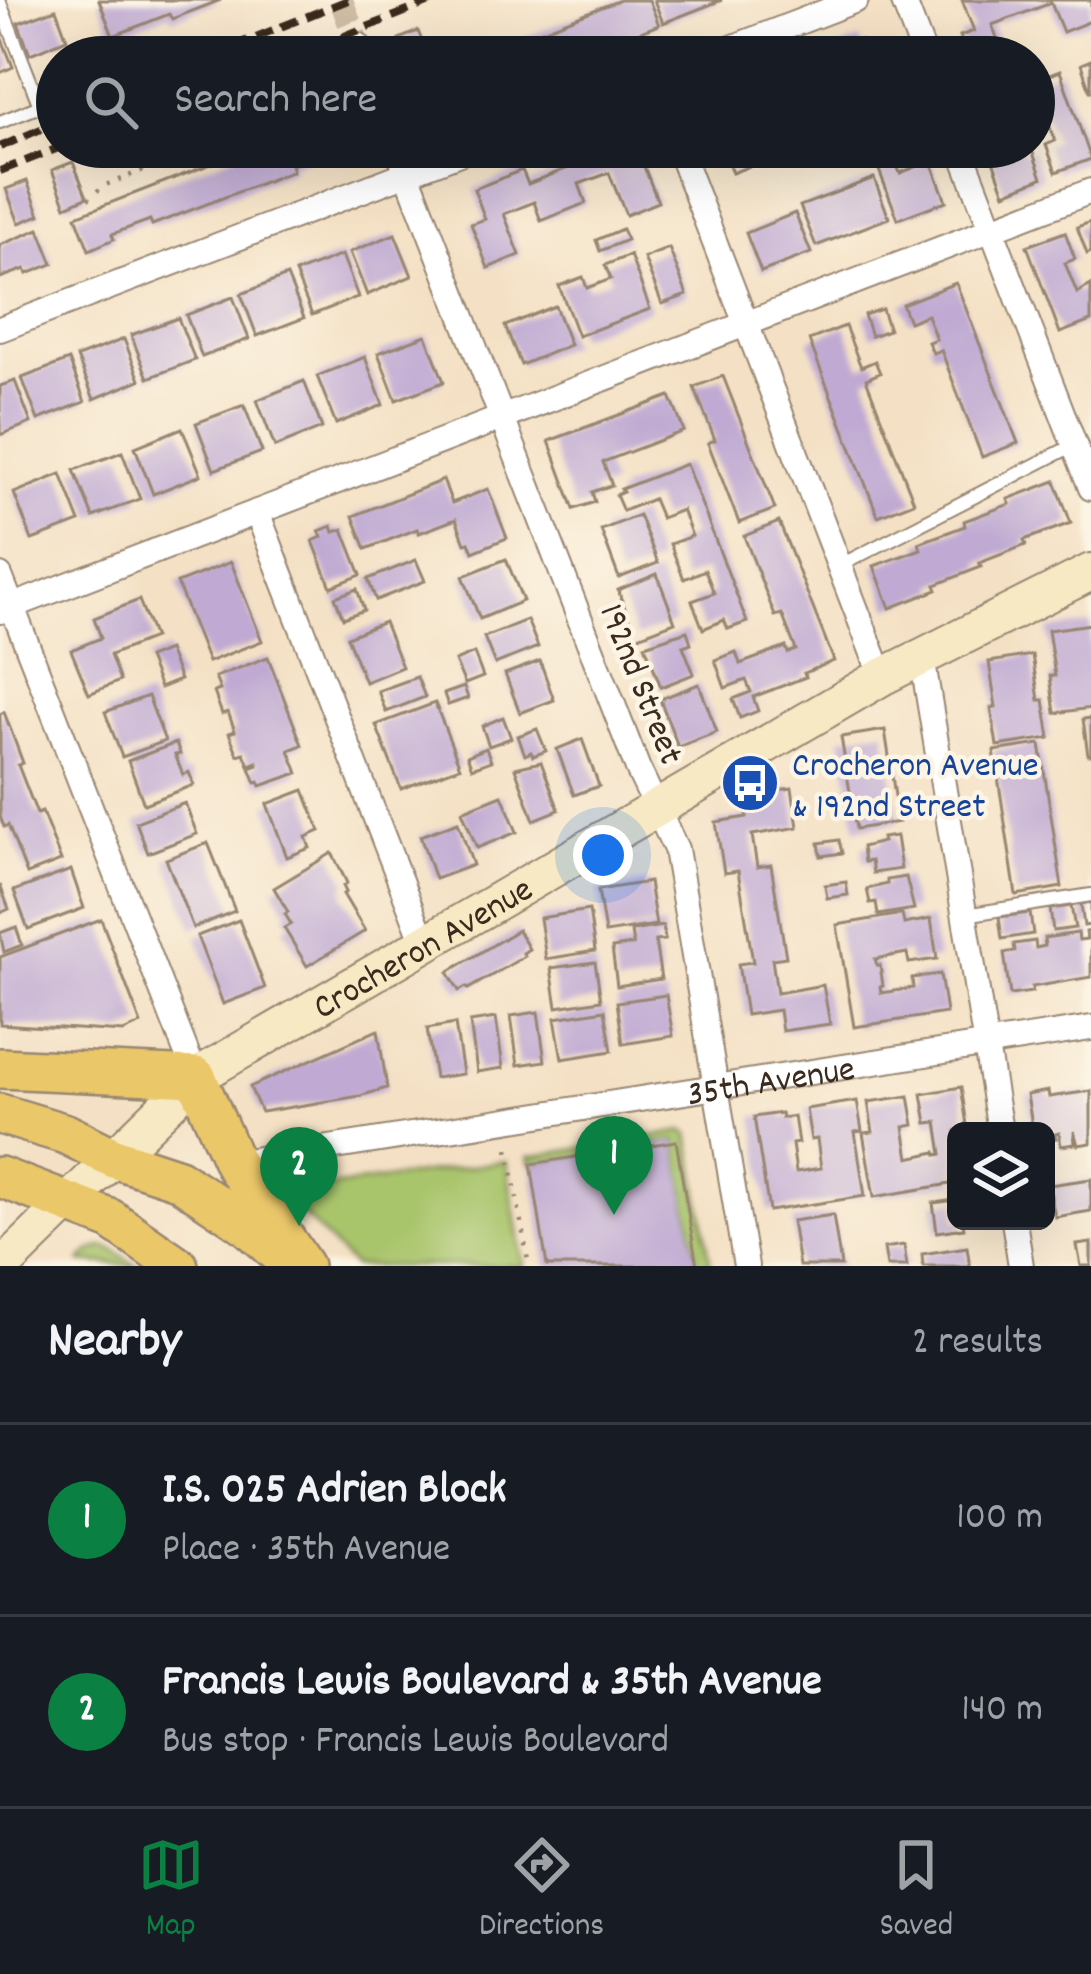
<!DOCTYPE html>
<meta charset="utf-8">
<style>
body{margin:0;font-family:Dekko,sans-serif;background:#20242c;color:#f1f3f6}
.controls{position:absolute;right:36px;bottom:36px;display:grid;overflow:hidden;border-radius:18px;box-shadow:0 12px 48px #0002}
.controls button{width:108px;height:108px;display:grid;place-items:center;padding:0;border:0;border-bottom:3px solid #363941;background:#171b24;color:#f1f3f6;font:60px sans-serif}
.you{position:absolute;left:603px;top:855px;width:42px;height:42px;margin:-30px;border:9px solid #fff;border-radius:50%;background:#1a73e8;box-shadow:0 0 0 18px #1a73e833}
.badge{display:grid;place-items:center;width:78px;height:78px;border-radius:50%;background:#0b8043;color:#fff;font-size:39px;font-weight:700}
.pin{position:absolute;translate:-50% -99px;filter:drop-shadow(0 3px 6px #0008)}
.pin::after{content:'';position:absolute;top:63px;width:42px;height:36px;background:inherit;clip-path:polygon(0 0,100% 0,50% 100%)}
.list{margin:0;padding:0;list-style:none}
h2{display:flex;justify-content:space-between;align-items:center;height:156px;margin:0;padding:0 48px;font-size:51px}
h2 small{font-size:39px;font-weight:400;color:#9ea1a6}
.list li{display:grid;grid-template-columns:78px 1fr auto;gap:36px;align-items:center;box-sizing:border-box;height:192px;padding:0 48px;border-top:3px solid #363941}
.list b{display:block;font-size:45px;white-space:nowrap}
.list p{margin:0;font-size:39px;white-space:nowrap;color:#9ea1a6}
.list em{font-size:39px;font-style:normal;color:#9ea1a6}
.icon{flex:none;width:66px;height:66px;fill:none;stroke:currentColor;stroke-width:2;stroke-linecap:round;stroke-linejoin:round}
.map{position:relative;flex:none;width:1091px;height:1266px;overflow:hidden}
.search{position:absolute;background:#171b24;box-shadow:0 12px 48px #0002;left:36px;right:36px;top:36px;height:132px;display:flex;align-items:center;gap:30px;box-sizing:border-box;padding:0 42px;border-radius:66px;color:#9ea1a6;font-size:45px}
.sheet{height:540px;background:#171b24}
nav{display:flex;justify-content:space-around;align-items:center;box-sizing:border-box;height:168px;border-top:3px solid #363941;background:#171b24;font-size:33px;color:#9ea1a6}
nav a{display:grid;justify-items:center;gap:6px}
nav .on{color:#0b8043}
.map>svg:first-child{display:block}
.green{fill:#a9c56c;stroke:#727845;stroke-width:3}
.building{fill:#c0aad3}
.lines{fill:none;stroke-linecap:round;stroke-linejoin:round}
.street-tunnel{stroke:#cfbca4;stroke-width:24;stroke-dasharray:24 12;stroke-linecap:butt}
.lane-casing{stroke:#988672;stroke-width:16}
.street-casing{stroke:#988672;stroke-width:28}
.secondary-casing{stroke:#988672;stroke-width:40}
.primary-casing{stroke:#988672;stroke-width:44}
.path{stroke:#988672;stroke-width:4.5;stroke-dasharray:3 9;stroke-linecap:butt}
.lane{stroke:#fff;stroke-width:12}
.street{stroke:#fff;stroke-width:24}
.secondary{stroke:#f7e9c3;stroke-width:36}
.primary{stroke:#eac769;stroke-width:39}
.rail{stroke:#3b2a1e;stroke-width:8;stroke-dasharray:18 9;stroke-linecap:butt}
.labels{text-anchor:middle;stroke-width:9;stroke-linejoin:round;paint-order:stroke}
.street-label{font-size:36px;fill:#3b2a1e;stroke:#fcf5e5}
.transit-label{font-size:36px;fill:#164399;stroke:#fcf5e5;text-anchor:start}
</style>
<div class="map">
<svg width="1091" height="1266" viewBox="0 0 1091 1266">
<rect width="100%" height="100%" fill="#fcf5e5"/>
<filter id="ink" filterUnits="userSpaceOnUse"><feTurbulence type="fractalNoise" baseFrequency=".00833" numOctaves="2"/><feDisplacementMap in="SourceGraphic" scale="24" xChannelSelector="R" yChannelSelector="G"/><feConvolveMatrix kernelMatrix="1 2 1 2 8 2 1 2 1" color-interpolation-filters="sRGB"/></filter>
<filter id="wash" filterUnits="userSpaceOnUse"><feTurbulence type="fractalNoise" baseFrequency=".004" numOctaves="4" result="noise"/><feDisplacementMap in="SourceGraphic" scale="48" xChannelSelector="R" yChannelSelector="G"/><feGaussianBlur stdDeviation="2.7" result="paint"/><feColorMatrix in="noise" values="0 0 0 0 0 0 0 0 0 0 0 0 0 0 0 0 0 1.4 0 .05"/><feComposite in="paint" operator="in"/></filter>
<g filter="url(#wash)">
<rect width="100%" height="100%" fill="#f4e1c5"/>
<g class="green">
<path d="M684,1131l5,3 22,132h-14l-21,-125 -145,23 -2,-7z"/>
<path d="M506,1161l18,105h-171l-60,-62 -1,-11z"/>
<path d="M104,1247l8,2 25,17 -56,-4c5,-9 13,-14 23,-15z"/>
</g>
<g id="blocks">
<g class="building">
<path d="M99,0h122l-49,19 -3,-5 -56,22z"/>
<path d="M620,0h29l10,25 -84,32h-102z"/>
<path d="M654,0h68l-59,23z"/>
<path d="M962,0h129v21l-28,11 -12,-29 -59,22 12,32h-36l-8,-21 14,-5z"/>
<path d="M56,9l11,30 -37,15 -12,-31z"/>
<path d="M418,31l6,15 -19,7 -6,-14z"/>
<path d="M0,34l13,33 -13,6z"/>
<path d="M860,40l6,17h-50z"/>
<path d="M1091,60v31h-1l-9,-27z"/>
<path d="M1060,71l31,88 -35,13 -10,-27 9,-4 -11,-30 -10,3v-33z"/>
<path d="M255,147h100l-25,10 -2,-6 -37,14 2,6 -141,54 -2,-5 -38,14 2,5 -25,11 -13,-34z"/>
<path d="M582,147h37l7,18 15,-6 17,43 -32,13 -17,-42 -30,11 7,19 -45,18 -7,-19 -30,12 16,41 -32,13 -17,-44 14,-5 -11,-30 48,-19 6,14 43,-17 -5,-14z"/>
<path d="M722,147h36l5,14 -31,12z"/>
<path d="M988,147h32l3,7 9,-4 10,28 -37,15z"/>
<path d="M926,148l20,53 -48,18 -19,-49 17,-7 4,10 21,-8 -5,-13z"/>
<path d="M73,162l14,35 -21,9 -14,-36z"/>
<path d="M874,178l15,40 -73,28 -16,-40z"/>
<path d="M27,181l13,34 -21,8 -13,-34z"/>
<path d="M795,213l16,40 -50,19 -15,-39z"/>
<path d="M1091,222v30l-4,2 -10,-27z"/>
<path d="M39,229l14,35 -26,10 -2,-5 -25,9v-33z"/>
<path d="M622,229l5,11 -27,11 -4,-11z"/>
<path d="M1065,232l10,27 -10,4 12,30 14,-8v36l-31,12 -33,-87z"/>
<path d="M395,234l17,42 -45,19 -17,-43z"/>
<path d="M669,248l18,47 -25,9 -18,-46z"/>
<path d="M342,255l16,42 -46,18 -17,-42z"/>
<path d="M630,255l20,54 -72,27 -19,-50 24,-9 4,11 24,-9 -6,-14z"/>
<path d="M287,276l17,42 -47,18 -16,-42z"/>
<path d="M956,283l62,160 -36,14 -41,-107 -8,3 -5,-11 8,-3 -9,-24 -18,7 -7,-18z"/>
<path d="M233,297l16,42 -47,18 -16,-42z"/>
<path d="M555,306l15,39 -49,20 -16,-39z"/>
<path d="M882,309l7,21 -18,6 -7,-21z"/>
<path d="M178,318l17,42 -47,18 -17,-43z"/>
<path d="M845,326l16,41 14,-6 5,12 -14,6 48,123 -36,14 -69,-176z"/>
<path d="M426,335l18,47 -48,18 -18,-47z"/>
<path d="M124,339l16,41 -46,19 -17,-42z"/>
<path d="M365,357l18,48 -47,19 -19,-48z"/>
<path d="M69,360l16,42 -47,18 -16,-42z"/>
<path d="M723,376l52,133 -36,14 -31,-80 7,-3 -21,-53z"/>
<path d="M15,381l16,42 -31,12v-49z"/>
<path d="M304,381l18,47 -47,19 -18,-47z"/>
<path d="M670,396l14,35 -81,31 9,23 -20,7 3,10 -21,7 -25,-68z"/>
<path d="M244,405l18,47 -48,18 -18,-47z"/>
<path d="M182,428l19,47 -48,19 -18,-47z"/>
<path d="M122,452l18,47 -47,18 -19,-47z"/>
<path d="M686,464l61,158 -19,7 -4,-9 -21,9 -11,-28 22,-8 -9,-23 -21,9 -14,-35 22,-8 -10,-26 -21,8 -8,-19 -30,12 -7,-16 7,-3 -2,-3z"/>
<path d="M61,474l19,48 -48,18 -18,-47z"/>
<path d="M443,480l9,23 36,-14 19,49 -34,14 -4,-10 -4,1 -9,-24 -37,14 -2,-4 -51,20 -13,-33z"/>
<path d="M1055,481l16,42 -47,17 2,5 -47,18 2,4 -46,18 2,5 -47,18 -16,-42 47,-17 -2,-6 46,-17 -1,-5 46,-17 -2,-5z"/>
<path d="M639,515l19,48 -39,15 -18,-48z"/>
<path d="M779,522l55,139 -30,12 2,4 -53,20 5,14 -18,7 -7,-19 18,-7 -5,-12 -21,8 -10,-28 21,-8 4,12 46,-17 2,6 8,-3 -14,-36 -7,2 -31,-80z"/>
<path d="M332,526l2,6 9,-3 18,46 -30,12 -18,-46 9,-4 -3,-6z"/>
<path d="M506,559l17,42 -43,18 -17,-43z"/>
<path d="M416,560l9,21 -49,19 -8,-21z"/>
<path d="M231,562l31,79 -54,21 -31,-79z"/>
<path d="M657,574l18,48 -39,15 -18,-47z"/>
<path d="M357,589l7,21 -21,8 -8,-21z"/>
<path d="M139,600l15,38 -44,17 10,26 -31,13 -18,-44 30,-12 -7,-20z"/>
<path d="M527,620l11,27 -43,17 -11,-27z"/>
<path d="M384,622l18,45 -37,15 -18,-45z"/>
<path d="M1091,624v84l-36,5 -5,-37h5l-7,-46z"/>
<path d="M687,631l4,12 -8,3 11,28 -33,13 -16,-42z"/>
<path d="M168,650l12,30 -20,8 -12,-30z"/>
<path d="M474,653l9,24 -18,7 -10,-23z"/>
<path d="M1032,655l7,45h5l6,38 -53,8 -6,-38 5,-1 -7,-45z"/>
<path d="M268,657l34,88 -13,5 9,23 -37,13 -2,-4 -3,1 -6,-15 8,-3 -1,-3 -8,3 -5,-12 -6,2 -9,-22 6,-2 -7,-19 -6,2 -8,-22 6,-2 -5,-13z"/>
<path d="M540,661l14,39 -34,13 -15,-39z"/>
<path d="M417,677l8,20 -39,15 -8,-21z"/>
<path d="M699,684l18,48 -39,15 -18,-48z"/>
<path d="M464,687l4,11 -20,7 -4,-11z"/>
<path d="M148,696l17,45 -43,16 -17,-45z"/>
<path d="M435,703l25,64 -59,22 -25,-64z"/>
<path d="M4,712l19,51 -5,2 19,49 5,-2 19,49 -34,13 -19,-49 -4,2 -4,-11v-102z"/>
<path d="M503,717l8,21 -22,8 -7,-20z"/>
<path d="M1091,718v37h-3l-5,-36z"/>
<path d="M537,729l9,22 -13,5 -2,-4 -6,3 -7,-19z"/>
<path d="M885,730l14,92 -43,7 -15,-92z"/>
<path d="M582,739l17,47 -25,9 -17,-46z"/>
<path d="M176,743l4,11 -5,1 8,20 6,-3 5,13 -50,19 -16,-43z"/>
<path d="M1040,744l22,143 -46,8 -22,-144z"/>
<path d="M486,748l5,13 -19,7 -5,-12z"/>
<path d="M541,762l18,48 -25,10 -19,-52z"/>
<path d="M792,788l6,39 -46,8 5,32 14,-2 15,92 -14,2 5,34 46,-8 7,39 -48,7 -3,-21 -33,5 -8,-51 15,-2 -15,-91 -14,2 -8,-51 31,-5 -3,-22z"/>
<path d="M304,790l16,41 -14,6 4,11 -23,9 -20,-53z"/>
<path d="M502,795l15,37 -40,16 -15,-37z"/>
<path d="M185,803l12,31 -49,19 -12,-31z"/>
<path d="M458,822l15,43 -38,14 -15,-43z"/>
<path d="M896,836l5,33 -28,4 -2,-12 -7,1 -2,-15 21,-5 -1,-4z"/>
<path d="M839,840l3,13 -21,3 -2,-13z"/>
<path d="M208,843l27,68 -42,17 -27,-69z"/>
<path d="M332,853l15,30 -4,3 3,6 -3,2 22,37 -58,35 -23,-38 7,-4 -6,-10 3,-2 -14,-24z"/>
<path d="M71,870l13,38 -56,21 -14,-38z"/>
<path d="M906,877l8,32 -36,6 -2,-13 -6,1 -3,-14 20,-5v-4z"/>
<path d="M649,882l7,43 -51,8 -7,-43z"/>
<path d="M846,882l2,13 -21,3 -2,-13z"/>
<path d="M0,885l9,24 -9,4z"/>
<path d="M1091,902v23l-7,1 -3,-22z"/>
<path d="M1071,906l4,22 -22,3 -3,-22z"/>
<path d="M589,910l6,41 -49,8 -6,-41z"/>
<path d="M1030,913l3,21 -31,5 -3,-22z"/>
<path d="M902,914l2,10 27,-5 6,40 -28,4 -2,-10 -32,6 2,6h3l3,21 -3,1 1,6 32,-5 -1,-10 28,-4 6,39 -92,14 -17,-102z"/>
<path d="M101,919l40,105 -18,8 -123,-8v-67z"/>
<path d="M239,920l26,68 -42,16 -26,-68z"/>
<path d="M663,926l2,14 -10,1 6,38 -44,7 -5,-38 21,-3 -2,-14z"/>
<path d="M16,927l6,18 -18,7 -4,-19z"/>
<path d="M518,930l11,19 -6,4 2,3 -57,33 -2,-2 -7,4 -11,-19z"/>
<path d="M1091,931v46l-59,10v5l-22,3 -6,-42 11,-2 -1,-7 21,-3 1,7 9,-2 -1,-8 34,-5 1,7 8,-1 -1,-7z"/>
<path d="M595,962l6,38 -44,7 -6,-39z"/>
<path d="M666,995l7,41 -50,8 -6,-42z"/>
<path d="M605,1010l7,41 -50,8 -7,-41z"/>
<path d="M538,1012l7,49 -27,4 -7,-49z"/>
<path d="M496,1018l7,50 -26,4 -7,-50z"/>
<path d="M455,1024l8,50 -28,4 -8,-49z"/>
<path d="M378,1030l9,58 -27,8 -99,16 -11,-25z"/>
<path d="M961,1087l7,44h-12v52l-82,14 -11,-64 10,-1 -5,-30 41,-6 5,29 -10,2 5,31 27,-6 1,3 5,-1 -5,-32 -10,1 -5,-29z"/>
<path d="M1048,1091l1,6 42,-6v52l-13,2 -4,-14 1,13 -14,2 -2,-13 -4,1 1,4 -10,2v-9h-13l-6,-36z"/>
<path d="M857,1101l5,30 -7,1 10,64 -96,15 -15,-94 27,-4 1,5 12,-2 4,27 -6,1 4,28 25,-4 -4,-29 -6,1 -5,-31z"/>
<path d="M676,1141l21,125h-150l-16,-102z"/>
<path d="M1091,1179v32l-36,6 -6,-32z"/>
<path d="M956,1200v21h7l1,7 -27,4 -4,-29z"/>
<path d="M833,1215l8,51h-42l-7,-45z"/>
<path d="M1091,1243v23h-10l-4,-21z"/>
<path d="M904,1245l3,21h-20l-3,-18z"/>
<path d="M967,1247l3,19h-47l-1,-12z"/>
</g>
</g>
</g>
<g filter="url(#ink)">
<use href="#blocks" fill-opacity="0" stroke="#988672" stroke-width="3"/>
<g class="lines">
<path class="street-tunnel" d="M341,0l17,45"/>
<g class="lane-casing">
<g id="lane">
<path d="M0,3l40,103 -40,16"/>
<path d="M839,566l235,-121"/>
<path d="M965,915l126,-20"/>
</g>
</g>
<g class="street-casing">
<g id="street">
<path d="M903,0l22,57"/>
<path d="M358,45l5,12"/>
<path d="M708,57l148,-57"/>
<path d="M397,147l241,622 38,80 70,417"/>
<path d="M678,147l204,530"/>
<path d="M960,147l131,341"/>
<path d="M0,329l475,-182"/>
<path d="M257,512l168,433"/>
<path d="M0,576l196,501"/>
<path d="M0,611l1091,-420"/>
<path d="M922,657l78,474"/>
<path id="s1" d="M234,1163l857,-135"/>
<path d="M1014,1221l7,45"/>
</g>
</g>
<g class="secondary-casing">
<g id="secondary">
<path id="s2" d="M3,1266l193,-189 686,-400 209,-105"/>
</g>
</g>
<g class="primary-casing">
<g id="primary">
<path d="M0,1068l196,9 38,86 69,103"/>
<path d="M0,1114l66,20 48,24 64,21 69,46 34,30"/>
<path d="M0,1177l110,42 68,47"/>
</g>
</g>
<g class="path">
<path d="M88,199l15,-13 100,-39"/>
<path d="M508,1149l21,117"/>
</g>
<use href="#lane" class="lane"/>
<use href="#street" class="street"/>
<use href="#secondary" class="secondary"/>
<use href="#primary" class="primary"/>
<g class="rail">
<path d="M206,57l142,-57"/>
<path d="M292,57l143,-57"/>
<path d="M0,147l57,-25"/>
<path d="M0,171l61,-24"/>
</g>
</g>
</g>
<defs>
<g id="bus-disc" transform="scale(3)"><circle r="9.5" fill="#1a4fb4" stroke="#fcf5e5"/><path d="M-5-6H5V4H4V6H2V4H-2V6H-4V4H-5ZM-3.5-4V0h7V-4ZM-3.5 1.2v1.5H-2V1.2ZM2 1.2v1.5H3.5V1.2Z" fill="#fff"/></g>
</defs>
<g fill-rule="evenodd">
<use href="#bus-disc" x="750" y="783"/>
</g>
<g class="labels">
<g class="street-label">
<text transform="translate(644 683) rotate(68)" y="13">192nd Street</text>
<text dy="13" stroke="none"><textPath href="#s2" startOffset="531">Crocheron Avenue</textPath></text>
<text dy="13" stroke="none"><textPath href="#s1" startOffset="543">35th Avenue</textPath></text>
</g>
<g class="transit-label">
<text x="792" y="775">Crocheron Avenue<tspan x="792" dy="41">&amp; 192nd Street</tspan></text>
</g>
</g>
</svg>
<div class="controls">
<button><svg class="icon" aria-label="layers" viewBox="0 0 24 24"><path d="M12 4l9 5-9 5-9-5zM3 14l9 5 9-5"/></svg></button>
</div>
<div class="you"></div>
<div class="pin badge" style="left:614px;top:1215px">1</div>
<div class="pin badge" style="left:299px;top:1226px">2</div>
<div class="search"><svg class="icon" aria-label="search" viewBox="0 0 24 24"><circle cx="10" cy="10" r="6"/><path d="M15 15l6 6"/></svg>Search here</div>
</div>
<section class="sheet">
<h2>Nearby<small>2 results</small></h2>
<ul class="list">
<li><span class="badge">1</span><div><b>I.S. 025 Adrien Block</b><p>Place · 35th Avenue</p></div><em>100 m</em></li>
<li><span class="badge">2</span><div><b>Francis Lewis Boulevard &amp; 35th Avenue</b><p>Bus stop · Francis Lewis Boulevard</p></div><em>140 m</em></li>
</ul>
</section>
<nav>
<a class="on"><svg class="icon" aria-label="map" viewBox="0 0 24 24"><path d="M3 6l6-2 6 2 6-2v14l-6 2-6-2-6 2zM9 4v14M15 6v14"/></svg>Map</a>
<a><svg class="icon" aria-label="directions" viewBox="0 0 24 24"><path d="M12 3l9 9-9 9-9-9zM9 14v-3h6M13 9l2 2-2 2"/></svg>Directions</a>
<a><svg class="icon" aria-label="saved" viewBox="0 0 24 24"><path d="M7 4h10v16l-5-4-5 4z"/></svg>Saved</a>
</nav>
